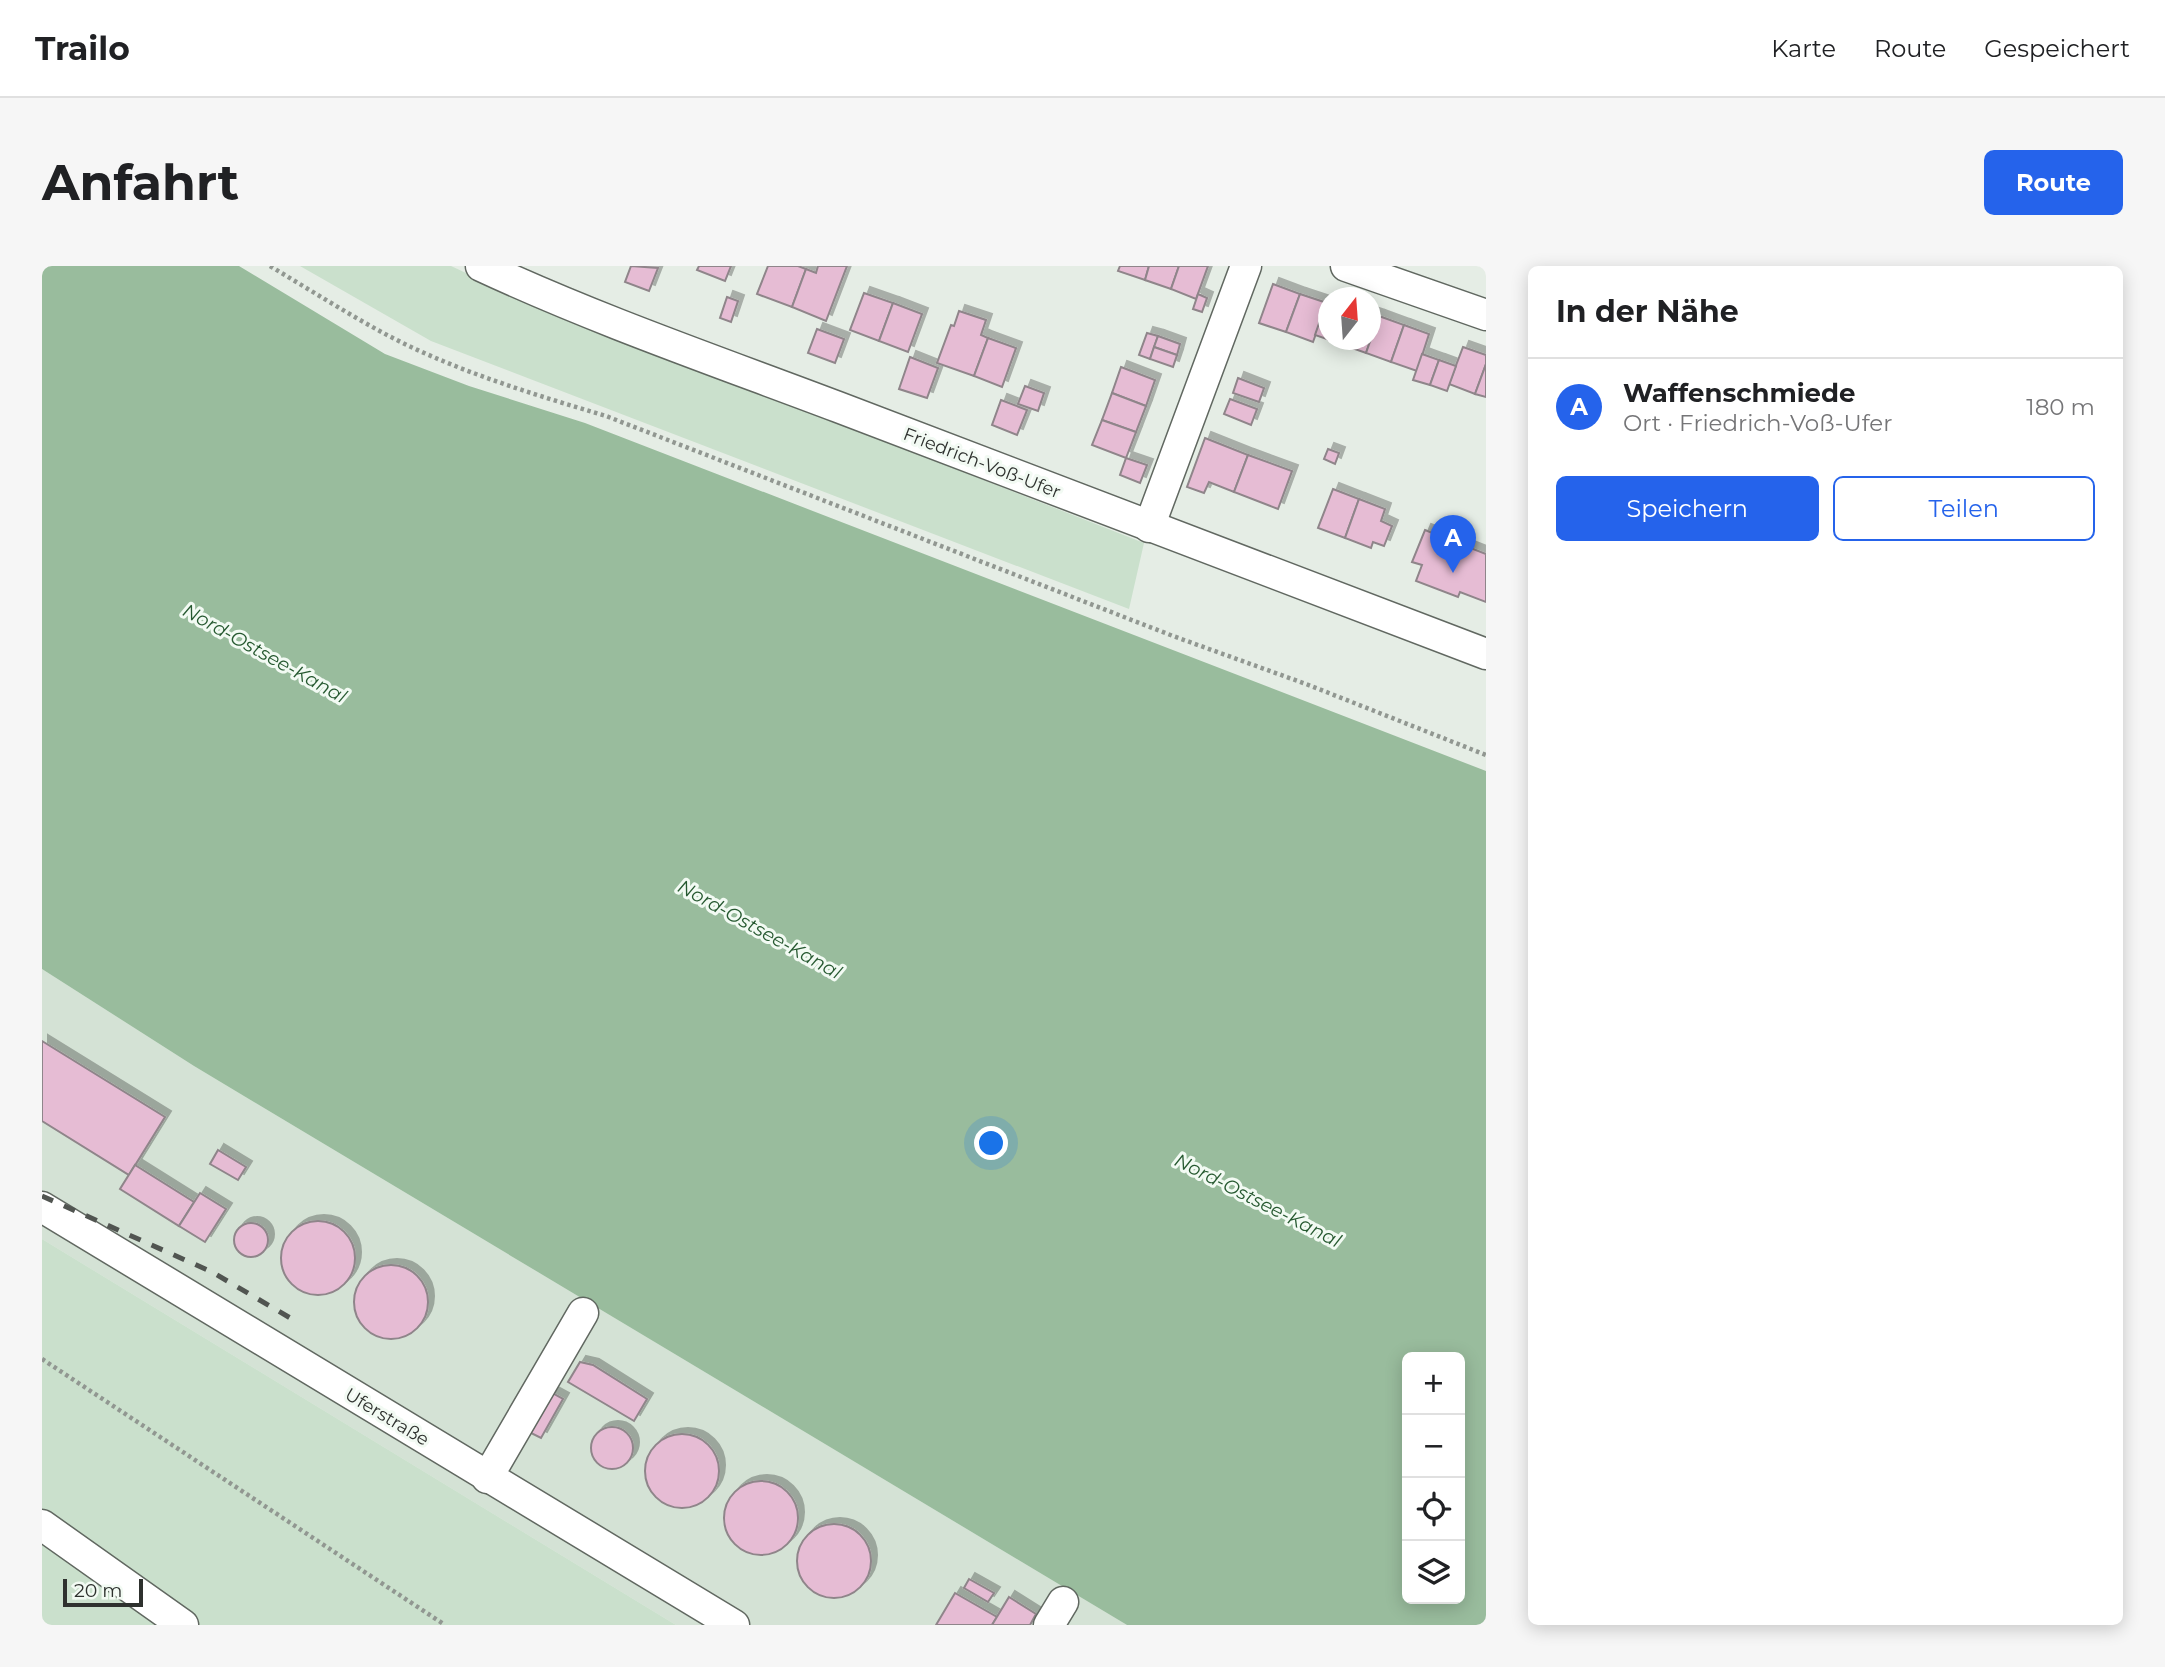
<!DOCTYPE html>
<html lang="de">
<meta charset="utf-8">
<style>
body{margin:0;font-family:Montserrat,sans-serif;background:#f6f6f6;color:#202124}
.controls{position:absolute;right:21px;bottom:21px;display:grid;overflow:hidden;border-radius:10px;box-shadow:0 4px 18px #0003}
.controls button{width:63px;height:63px;display:grid;place-items:center;padding:0;border:0;border-bottom:2px solid #e0e0e0;background:#fff;color:#202124;font:35px sans-serif}
.compass{position:absolute;left:1276px;top:21px;width:63px;height:63px;border-radius:50%;background:#fff;box-shadow:0 4px 18px #0003;rotate:17deg}
.scale{position:absolute;left:21px;bottom:18px;width:80px;box-sizing:border-box;padding-left:7px;border:4px solid #2e312e;border-top:0;font-size:19px;line-height:24px;white-space:nowrap;color:#2e312e;-webkit-text-stroke:5px #f2faf3;paint-order:stroke}
.you{position:absolute;left:950px;top:878px;width:24px;height:24px;margin:-18px;border:5px solid #fff;border-radius:50%;background:#1a73e8;box-shadow:0 0 0 10px #1a73e833}
.badge{display:grid;place-items:center;width:46px;height:46px;border-radius:50%;background:#2563eb;color:#fff;font-size:23px;font-weight:700}
.pin{position:absolute;translate:-50% -58px;filter:drop-shadow(0 2px 4px #0008)}
.pin::after{content:'';position:absolute;top:37px;width:24px;height:21px;background:inherit;clip-path:polygon(0 0,100% 0,50% 100%)}
.list{margin:0;padding:0;list-style:none}
h2{display:flex;justify-content:space-between;align-items:center;height:91px;margin:0;padding:0 28px;font-size:30px}
h2 small{font-size:23px;font-weight:400;color:#757577}
.list li{display:grid;grid-template-columns:46px 1fr auto;gap:21px;align-items:center;box-sizing:border-box;height:98px;padding:0 28px;border-top:2px solid #e0e0e0}
.list b{display:block;font-size:26px;white-space:nowrap}
.list p{margin:0;font-size:23px;white-space:nowrap;color:#757577}
.list em{font-size:23px;font-style:normal;color:#757577}
.actions{display:flex;gap:14px;padding:21px 28px}
.actions a{flex:1;padding:16px 0;border:2px solid #2563eb;border-radius:10px;text-align:center;font-size:24px;color:#2563eb}
.actions .main{background:#2563eb;color:#fff}
.icon{flex:none;width:38px;height:38px;fill:none;stroke:currentColor;stroke-width:2;stroke-linecap:round;stroke-linejoin:round}
.map{position:relative;flex:none;width:1444px;height:1359px;overflow:hidden;border-radius:10px}
header{display:flex;align-items:center;gap:42px;box-sizing:border-box;height:98px;padding:0 35px;background:#fff;border-bottom:2px solid #e0e0e0}
header strong{font-size:33px}
nav{display:flex;gap:38px;margin-inline-start:auto;font-size:24px}
.intro{display:flex;align-items:center;justify-content:space-between;box-sizing:border-box;height:168px;padding:0 42px}
h1{margin:0;font-size:49px}
.button{padding:18px 32px;border-radius:10px;background:#2563eb;color:#fff;font-size:24px;font-weight:700}
main{display:flex;gap:42px;padding:0 42px}
aside{flex:1;background:#fff;border-radius:10px;box-shadow:0 4px 18px #0003}
.map>svg:first-child{display:block}
.built{fill:#d4e2d5}
.green{fill:#cae0cc}
.water{fill:#99bc9d;fill-rule:evenodd}
.building{fill:#e6bcd4;stroke:#8f858a;stroke-width:2;filter:url(#shadow)}
.lines{fill:none;stroke-linecap:round;stroke-linejoin:round}
.minor-casing{stroke:#616861;stroke-width:33}
.path{stroke:#919791;stroke-width:4.5;stroke-dasharray:3.5 3.5;stroke-linecap:butt}
.minor{stroke:#fff;stroke-width:30}
.rail{stroke:#515551;stroke-width:5;stroke-dasharray:12 12;stroke-linecap:butt}
.labels{text-anchor:middle;stroke-width:6;stroke-linejoin:round;paint-order:stroke}
.street-label{font-size:18px;fill:#2e312e;stroke:#f2faf3}
.water-label{font-size:19px;font-style:italic;fill:#265930;stroke:#f2faf3}
</style>
<header>
<strong>Trailo</strong>
<nav><a>Karte</a><a>Route</a><a>Gespeichert</a></nav>
</header>
<div class="intro"><h1>Anfahrt</h1><a class="button">Route</a></div>
<main>
<div class="map">
<svg width="1444" height="1359" viewBox="0 0 1444 1359">
<defs>
<filter id="shadow"><feDropShadow dx="6" dy="-6" stdDeviation="0" flood-color="#0004"/></filter>
</defs>
<rect width="100%" height="100%" fill="#e5ede5"/>
<path class="built" d="M0,703l152,97 933,559h-451l-634,-386z"/>
<g class="green">
<path d="M258,0h151l62,29 631,248 -15,66 -698,-268z"/>
<path d="M0,973l634,386h-634z"/>
</g>
<path class="water" d="M0,0h197l146,88 84,32 116,37 901,348v854h-359l-933,-559 -152,-97zM1365,1091h53v242h-53z"/>
<g class="building">
<path d="M589,0l27,2 -9,23 -24,-9z"/>
<path d="M657,0h32l-6,15 -28,-11z"/>
<path d="M726,0h30l8,3 -14,38 -35,-13z"/>
<path d="M776,0h29l-21,55 -34,-14 14,-38 10,4z"/>
<path d="M1078,0h29l-4,14 -27,-9z"/>
<path d="M1107,0h30l-8,23 -26,-9z"/>
<path d="M1137,0h29l-12,33 -25,-10z"/>
<path d="M1231,18l27,10 -14,38 -27,-9z"/>
<path d="M822,27l29,10 -14,38 -29,-11z"/>
<path d="M1156,28l9,4 -5,14 -9,-3z"/>
<path d="M1258,28l27,9 -14,39 -27,-10z"/>
<path d="M685,31l11,4 -7,21 -11,-4z"/>
<path d="M1286,32v42h14l-1,4 -26,-9z"/>
<path d="M851,37l29,11 -14,38 -29,-11z"/>
<path d="M917,45l27,9 -5,15 7,3 -14,38 -37,-13 14,-38 3,1z"/>
<path d="M1328,47l9,3 -13,37 -25,-9 1,-4h28z"/>
<path d="M1337,50l25,9 -13,37 -25,-9z"/>
<path d="M1362,59l25,9 -12,37 -26,-9z"/>
<path d="M775,63l27,10 -9,24 -27,-10z"/>
<path d="M1105,67l11,3 -8,23 -11,-4z"/>
<path d="M1116,70l22,8 -3,11 -23,-8z"/>
<path d="M946,72l28,10 -14,39 -28,-11z"/>
<path d="M1112,81l23,8 -4,12 -23,-8z"/>
<path d="M1421,81l23,8v9l-11,30 -26,-10z"/>
<path d="M1380,88l17,6 -9,25 -17,-5z"/>
<path d="M868,91l28,11 -11,30 -28,-9z"/>
<path d="M1397,94l17,6 -9,25 -17,-6z"/>
<path d="M1444,98v33l-11,-3z"/>
<path d="M1079,101l34,13 -9,26 -34,-13z"/>
<path d="M1196,112l26,10 -5,14 -26,-9z"/>
<path d="M983,120l19,7 -6,18 -20,-7z"/>
<path d="M1070,127l34,13 -10,26 -34,-12z"/>
<path d="M1188,133l27,10 -6,16 -27,-11z"/>
<path d="M959,134l26,10 -10,25 -25,-10z"/>
<path d="M1060,154l34,12 -10,26 -34,-13z"/>
<path d="M1163,172l43,17 -14,37 -25,-10 -5,11 -17,-6z"/>
<path d="M1286,183l11,4 -4,11 -11,-5z"/>
<path d="M1206,189l44,16 -14,38 -44,-17z"/>
<path d="M1084,192l21,7 -7,18 -20,-8z"/>
<path d="M1291,223l26,10 -14,39 -27,-10z"/>
<path d="M1317,233l26,10 -4,12 11,5 -8,20 -11,-4 -2,6 -26,-10z"/>
<path d="M1383,264l61,24v48l-26,-10 -2,5 -42,-16 6,-16 -10,-3z"/>
<path d="M0,775l123,76 -36,58 -87,-54z"/>
<path d="M176,884l28,17 -8,13 -28,-16z"/>
<path d="M93,899l59,37 -15,24 -59,-37z"/>
<path d="M158,927l26,16 -21,33 -26,-16z"/>
<circle cx="276" cy="992" r="37"/>
<circle cx="209" cy="974" r="17"/>
<circle cx="349" cy="1036" r="37"/>
<path d="M538,1096l13,3 54,34 -13,22 -66,-39z"/>
<path d="M503,1123l18,10 -22,39 -18,-9z"/>
<circle cx="570" cy="1182" r="21"/>
<circle cx="640" cy="1205" r="37"/>
<circle cx="719" cy="1252" r="37"/>
<circle cx="792" cy="1295" r="37"/>
<path d="M927,1313l25,14 -6,9 -24,-14z"/>
<path d="M913,1327l42,24 -5,8h-56z"/>
<path d="M967,1331l27,17 -6,11h-38z"/>
</g>
<g class="lines">
<g class="minor-casing">
<g id="minor">
<path d="M439,0c116,54 238,96 357,141 216,83 432,165 648,247"/>
<path d="M1304,0l140,49"/>
<path d="M1107,261l97,-261"/>
<path d="M0,941l692,418"/>
<path d="M445,1212l96,-165"/>
<path d="M0,1259l141,100"/>
<path d="M1007,1359l14,-23"/>
</g>
</g>
<g class="path">
<path d="M228,0c35,21 70,43 106,63 70,39 153,64 230,87l567,220 133,48 180,71"/>
<path d="M0,1093l403,266"/>
</g>
<use href="#minor" class="minor"/>
<path class="rail" d="M0,930l170,76 85,50"/>
</g>
<g class="labels">
<g class="street-label">
<text transform="translate(940 197) rotate(21)" y="6">Friedrich-Voß-Ufer</text>
<text transform="translate(345 1151) rotate(31)" y="6">Uferstraße</text>
</g>
<g class="water-label">
<text transform="translate(223 387) rotate(29)" y="7">Nord-Ostsee-Kanal</text>
<text transform="translate(718 663) rotate(29)" y="7">Nord-Ostsee-Kanal</text>
<text transform="translate(1216 934) rotate(27)" y="7">Nord-Ostsee-Kanal</text>
</g>
</g>
</svg>
<div class="controls">
<button>+</button>
<button>−</button>
<button><svg class="icon" aria-label="locate" viewBox="0 0 24 24"><circle cx="12" cy="12" r="6"/><path d="M12 2v4M12 18v4M2 12h4M18 12h4"/></svg></button>
<button><svg class="icon" aria-label="layers" viewBox="0 0 24 24"><path d="M12 4l9 5-9 5-9-5zM3 14l9 5 9-5"/></svg></button>
</div>
<svg class="compass" viewBox="-18 -18 36 36"><path d="M0-13l5 13h-10z" fill="#e53935"/><path d="M0 13l5-13h-10z" fill="#757577"/></svg>
<div class="scale">20 m</div>
<div class="you"></div>
<div class="pin badge" style="left:1411px;top:307px">A</div>
</div>
<aside>
<h2>In der Nähe<small></small></h2>
<ul class="list">
<li><span class="badge">A</span><div><b>Waffenschmiede</b><p>Ort · Friedrich-Voß-Ufer</p></div><em>180 m</em></li>
</ul>
<div class="actions"><a class="main">Speichern</a><a>Teilen</a></div>
</aside>
</main>
